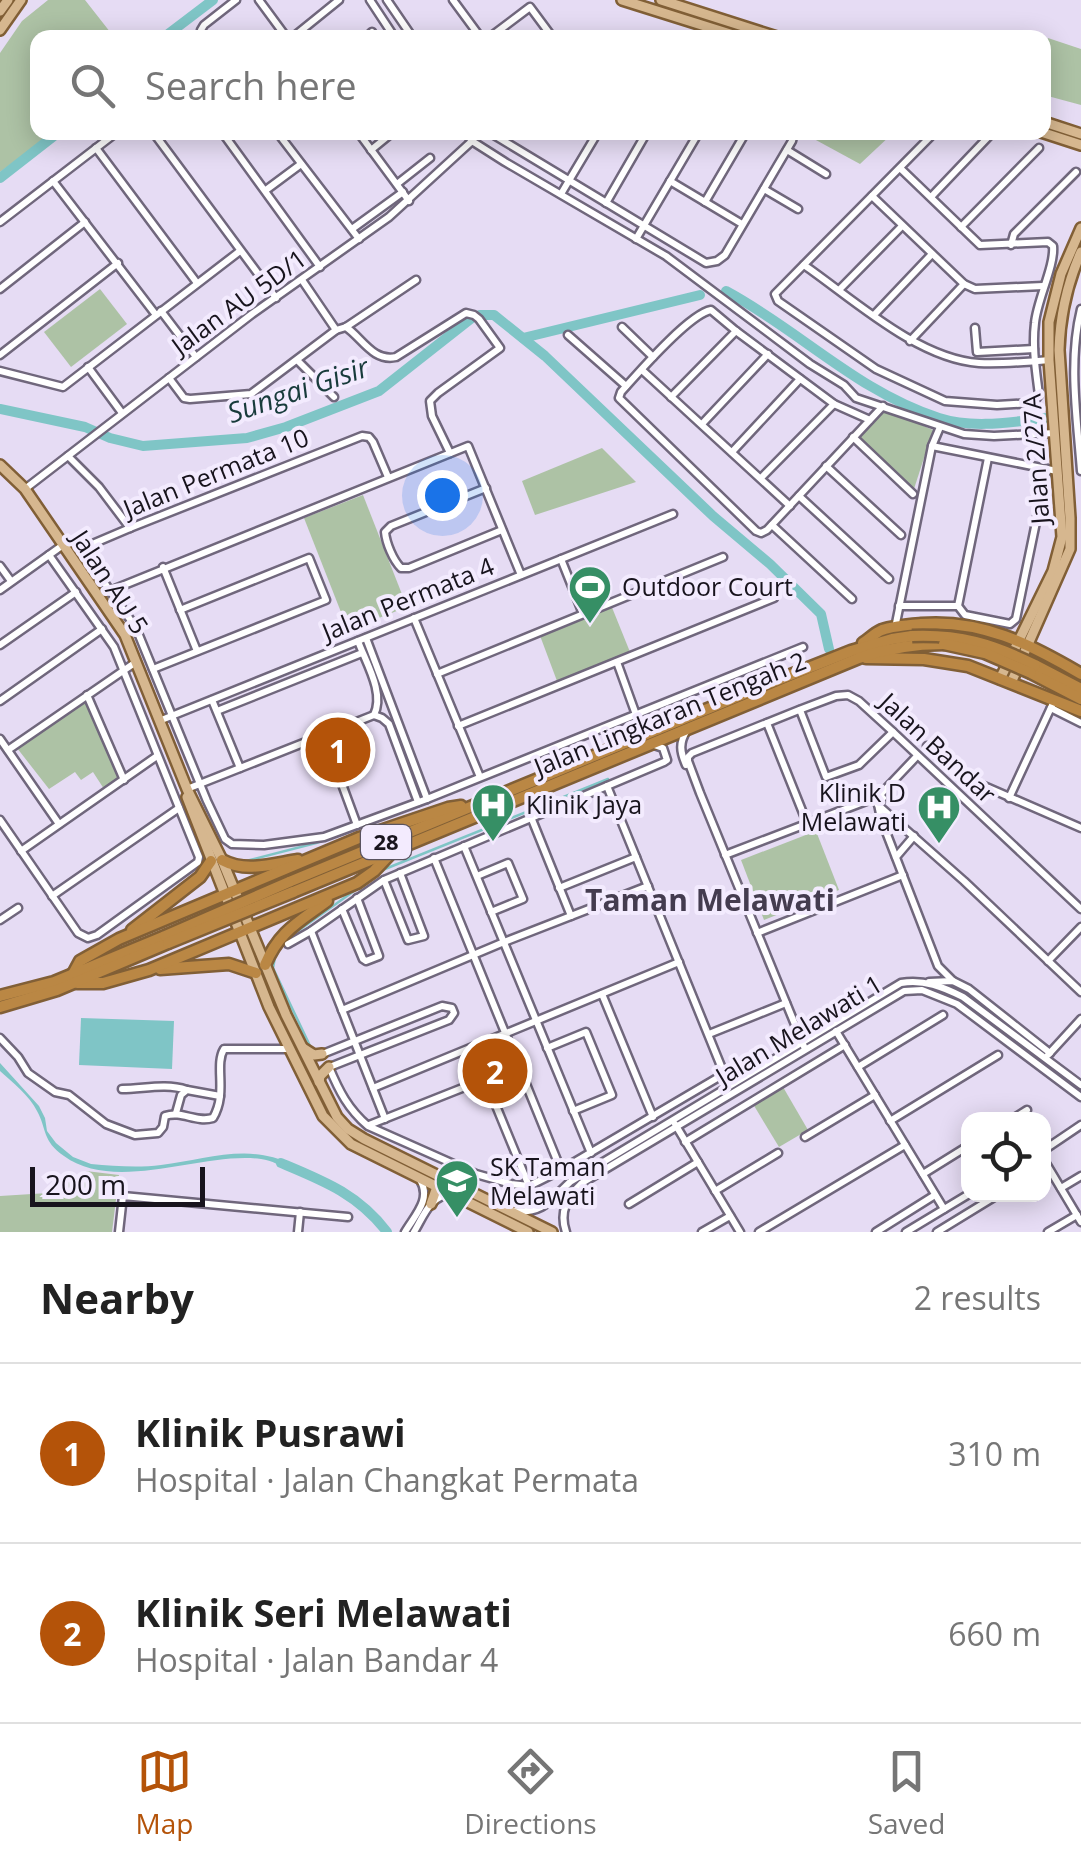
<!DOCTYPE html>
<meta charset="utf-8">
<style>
body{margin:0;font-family:"Open Sans",sans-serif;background:#f6f6f6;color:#222}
.controls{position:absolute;right:30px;bottom:30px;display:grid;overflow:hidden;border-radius:20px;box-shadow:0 5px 25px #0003}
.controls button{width:90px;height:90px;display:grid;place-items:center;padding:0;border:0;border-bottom:2px solid #e0e0e0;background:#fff;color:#222;font:50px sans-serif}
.scale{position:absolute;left:30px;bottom:25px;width:175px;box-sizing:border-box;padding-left:10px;border:5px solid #18141d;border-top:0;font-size:28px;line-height:35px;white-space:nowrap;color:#18141d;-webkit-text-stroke:8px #f3ebfe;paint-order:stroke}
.you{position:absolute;left:442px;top:495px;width:35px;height:35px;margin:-25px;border:8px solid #fff;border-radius:50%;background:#1a73e8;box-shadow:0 0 0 15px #1a73e833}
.badge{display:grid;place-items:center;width:65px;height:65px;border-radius:50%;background:#b45309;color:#fff;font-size:32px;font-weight:700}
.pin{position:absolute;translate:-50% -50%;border:5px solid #fff;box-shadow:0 2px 10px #0006}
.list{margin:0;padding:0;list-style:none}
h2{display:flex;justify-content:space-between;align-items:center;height:130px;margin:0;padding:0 40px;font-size:42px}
h2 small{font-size:32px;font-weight:400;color:#767676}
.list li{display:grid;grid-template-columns:65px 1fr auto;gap:30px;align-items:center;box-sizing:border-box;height:180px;padding:0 40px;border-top:2px solid #e0e0e0}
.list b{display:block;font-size:38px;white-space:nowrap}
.list p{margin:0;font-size:32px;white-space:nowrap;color:#767676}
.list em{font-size:32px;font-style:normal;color:#767676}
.icon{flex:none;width:55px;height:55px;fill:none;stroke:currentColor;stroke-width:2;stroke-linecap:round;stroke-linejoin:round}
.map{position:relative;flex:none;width:1081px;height:1232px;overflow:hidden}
.search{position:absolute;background:#fff;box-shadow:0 5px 25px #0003;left:30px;right:30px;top:30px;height:110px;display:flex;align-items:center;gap:25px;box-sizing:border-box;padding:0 35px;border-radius:20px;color:#767676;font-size:38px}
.sheet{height:490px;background:#fff}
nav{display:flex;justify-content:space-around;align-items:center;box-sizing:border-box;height:140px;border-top:2px solid #e0e0e0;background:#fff;font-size:28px;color:#767676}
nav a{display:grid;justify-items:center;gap:5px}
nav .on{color:#b45309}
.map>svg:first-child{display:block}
.green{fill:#adc2a5}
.water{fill:#7fc5c6}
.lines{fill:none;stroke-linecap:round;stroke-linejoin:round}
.stream{stroke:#7fc5c6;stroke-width:2.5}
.river{stroke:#7fc5c6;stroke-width:10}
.minor-casing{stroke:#70677c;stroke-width:11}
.major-casing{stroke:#815f36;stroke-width:14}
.highway-casing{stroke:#815f36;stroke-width:15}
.minor{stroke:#fff;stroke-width:6}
.major{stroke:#d6b78f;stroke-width:9}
.highway{stroke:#ba8744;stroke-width:10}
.highway-bridge-casing{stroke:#815f36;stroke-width:15;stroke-linecap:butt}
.highway-bridge{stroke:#ba8744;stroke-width:10}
.labels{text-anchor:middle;stroke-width:8;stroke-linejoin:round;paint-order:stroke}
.shield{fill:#f3ebfe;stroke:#5a5460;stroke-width:2.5}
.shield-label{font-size:22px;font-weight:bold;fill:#18141d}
.street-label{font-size:25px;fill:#18141d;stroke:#f3ebfe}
.poi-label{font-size:25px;fill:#18141d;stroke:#f3ebfe;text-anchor:start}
.water-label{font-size:28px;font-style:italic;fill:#183b3b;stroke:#f3ebfe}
.quarter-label{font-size:30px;font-weight:bold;fill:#443c4f;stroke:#f3ebfe}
</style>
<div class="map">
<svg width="1081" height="1232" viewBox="0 0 1081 1232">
<rect width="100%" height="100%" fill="#e6dcf4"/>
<g class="green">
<path d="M48,0h37l29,37 -76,1v94l15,1 -53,39v-119l22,-32z"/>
<path d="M1048,38l33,11v56l-37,-10v-48z"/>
<path d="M803,133h90l-33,31z"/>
<path d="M100,289l27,35 -56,43 -27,-35z"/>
<path d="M881,408l52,22 -20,62 -59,-54z"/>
<path d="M602,448l34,34 -101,33 -13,-34z"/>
<path d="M363,495l44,112 -59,23 -44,-112z"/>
<path d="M611,605l19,47 -73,29 -18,-48z"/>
<path d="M86,702l33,76 -15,11 -11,-17 -12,8 -6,-8 -26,17 -32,-41z"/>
<path d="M816,831l23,59 -75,30 -23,-60z"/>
<path d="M783,1087l25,43 -29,17 -26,-43z"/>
<path d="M86,1171l33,4 -7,57h-112v-36l48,-3z"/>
</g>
<g class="water">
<path d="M81,1018l93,3 -2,48 -93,-4z"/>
<path d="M0,1063l39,43 6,12 2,13 9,12 17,14 18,7c23,2 47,4 70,1 44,-5 89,-23 131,0l-1,4c-10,-2 -19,-9 -30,-10 -58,-8 -145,35 -197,-3 -22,-15 -17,-27 -27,-45 -7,-15 -25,-29 -37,-40z"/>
</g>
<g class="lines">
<g class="stream">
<path d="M246,861l70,-18 30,-10"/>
<path d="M311,1048l-38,-80 3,-16 12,-14 97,-69 223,-90"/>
</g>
<g class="river">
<path d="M163,38l50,-38"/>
<path d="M0,178l59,-46"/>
<path d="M726,291c73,39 132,101 213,127 34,11 73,4 108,0"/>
<path d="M480,315h14l51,41 168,160 57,48 51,50 8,35"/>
<path d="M523,338l177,-43"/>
<path d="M0,409l85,18 25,11 33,8 104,-8 39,-11 93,-36 94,-74"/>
<path d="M281,1163c43,18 77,31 106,69"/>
</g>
<g class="minor-casing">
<g id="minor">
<path d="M259,0l28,38"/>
<path d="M370,0l25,38"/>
<path d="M387,0l26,38"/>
<path d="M453,0l28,38"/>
<path d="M205,38l-4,-8 3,-5 32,-25"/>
<path d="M292,38l47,-38"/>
<path d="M366,38l6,-6"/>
<path d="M489,38l41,-31 23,31"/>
<path d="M153,132l123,166"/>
<path d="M222,132l98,135"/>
<path d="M277,132l82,107"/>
<path d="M358,132l51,69"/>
<path d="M465,132l7,9 33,21 161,94 144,108 34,21 12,13 108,36 30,2 61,-3"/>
<path d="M489,132l217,131 11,-2 8,-6 67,-114 1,-4 -4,-5"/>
<path d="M96,148l101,135"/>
<path d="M371,150l22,-18"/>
<path d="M787,150l39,24"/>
<path d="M900,168l80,77 68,-3 5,4c2,20 -16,54 -18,77 -3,24 1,48 4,72l-6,8 -36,2 -52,-4 -69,-32 -98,-68 -3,-7 160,-162"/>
<path d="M53,181l103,134"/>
<path d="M670,181l72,43"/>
<path d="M397,184l33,-26"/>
<path d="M764,189l34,20"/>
<path d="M266,190l35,-26"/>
<path d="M561,194l37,-62"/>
<path d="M872,196l92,88 11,5 68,-3"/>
<path d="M931,197l61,-64"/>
<path d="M705,202l41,-70"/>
<path d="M606,203l41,-71"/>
<path d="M0,222l117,-90"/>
<path d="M961,227l78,-79"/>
<path d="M352,229l51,-37"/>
<path d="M636,239l63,-107"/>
<path d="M1011,245l3,-11 62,-62"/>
<path d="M804,265c49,34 114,94 175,98 23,1 48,-1 71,-3"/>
<path d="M302,280l34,50"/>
<path d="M0,289l85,-67"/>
<path d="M840,289l62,-63"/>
<path d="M1081,309c-13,53 -4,108 0,162"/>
<path d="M161,311l35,46"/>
<path d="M874,315l58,-61"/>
<path d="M346,327c16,11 27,35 50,30l70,-44 8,2 5,4 21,29 -62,45 -8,8 2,15 18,37"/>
<path d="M622,327l31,30"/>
<path d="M975,328l2,24 57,-3"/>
<path d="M568,335l58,51"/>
<path d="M910,341l54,-57"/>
<path d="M0,355l118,-92"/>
<path d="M297,360l37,37"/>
<path d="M88,367l34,46"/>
<path d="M642,370l148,136"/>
<path d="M0,371l63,16 177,-136"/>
<path d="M169,378l15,20 6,1 61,-5 85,-64 10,-3 70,-47"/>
<path d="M671,397l65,-66"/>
<path d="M870,420l-36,-16 -98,-73 -25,-21c-22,4 -73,63 -90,82l-2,6 137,133 5,2 6,-3 116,-124"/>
<path d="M702,424l66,-70"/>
<path d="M853,437l60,57"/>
<path d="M932,446l125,25"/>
<path d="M732,452l68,-73"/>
<path d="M68,456l31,31 31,41"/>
<path d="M826,466l75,69"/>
<path d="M388,477l-15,-35 -4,-5 -7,-1 -232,92 -40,17 -7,7 53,76 71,173 18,38 7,5 32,1 60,-8 103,-38 376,-152"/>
<path d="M761,478l73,-74"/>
<path d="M486,488l-95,38 -6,6c1,11 8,28 16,36h8l93,-38"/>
<path d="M25,489l227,-175 137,-97 83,-76"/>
<path d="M799,496l90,83"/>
<path d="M772,525l80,74"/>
<path d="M561,559l22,55"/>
<path d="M0,566l11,15"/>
<path d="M163,567l34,84"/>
<path d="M0,590l63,-45"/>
<path d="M107,592l361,-146 53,129"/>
<path d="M899,606h59l7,9 45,9 6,-5 31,-150"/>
<path d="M958,606l30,-148"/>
<path d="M414,618l66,159"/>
<path d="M895,628l37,-182 8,-19"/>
<path d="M366,638l61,161"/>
<path d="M358,641c8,22 27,52 16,74"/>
<path d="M0,645l76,-53"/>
<path d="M617,662l22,61"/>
<path d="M153,669l173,-69 -17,-42 -129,52"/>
<path d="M437,674l286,-117"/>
<path d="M87,695l37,85"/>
<path d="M212,700l28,68"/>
<path d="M0,701l102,-72"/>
<path d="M1051,708l30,15"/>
<path d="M800,710l26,67 33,-12 34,-33"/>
<path d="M217,711l145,-58"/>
<path d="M374,715l8,3 7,6 29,78"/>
<path d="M159,721l514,-207"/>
<path d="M767,723l40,100"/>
<path d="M458,726l316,-128"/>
<path d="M318,736l11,13 28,76"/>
<path d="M0,739l59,85"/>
<path d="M927,746l7,2 34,31 113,49"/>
<path d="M8,750l128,-88"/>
<path d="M686,765c-6,-14 -7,-22 1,-35"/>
<path d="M607,786l118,290"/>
<path d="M187,789l187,-74"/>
<path d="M878,794l5,4 -4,5 -5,-4z"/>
<path d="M880,795l37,-39"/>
<path d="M1009,798l45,-97"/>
<path d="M878,804l3,15 57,147 15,15"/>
<path d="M878,805l86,76 117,111"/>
<path d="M531,817l40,99"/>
<path d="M0,820l78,113 10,5 9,-3 101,-73 1,-5 -85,-210 -65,-92"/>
<path d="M464,846l127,307"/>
<path d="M21,851l136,-95"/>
<path d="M725,855l149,-57"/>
<path d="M896,857l18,-21"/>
<path d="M434,858l127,312"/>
<path d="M477,876l31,-13 15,36 -32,13"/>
<path d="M384,880l24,60 16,-4 -24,-63"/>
<path d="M559,888l77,-31"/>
<path d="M52,896l127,-88"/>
<path d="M342,909l21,50 3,2 13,-5 -22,-58"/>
<path d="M0,920l18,-12"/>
<path d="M311,931l74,188"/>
<path d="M757,933l146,-58"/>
<path d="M288,944l23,-13 73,-51 280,-118 3,-2 -4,-12 -9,-3"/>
<path d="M1048,961l33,-34"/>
<path d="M929,982l24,-1 16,8 81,64"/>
<path d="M602,994l51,123"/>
<path d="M342,1010l162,-68 144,-56"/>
<path d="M836,1031l108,178"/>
<path d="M709,1034l77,-31"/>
<path d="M0,1038l18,19 10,16 27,19 14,3 37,29 29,11 23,-2 5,-6 2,-11c17,-6 30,7 48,2 15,-25 1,-52 11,-69h65"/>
<path d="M547,1048l39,-16 26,63 -39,16"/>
<path d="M805,1049l-105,-256 -12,-32v-4l4,-4 107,-43 37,-14 12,-1 11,6 34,31 188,177"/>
<path d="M320,1055l122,-49 10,2 2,5 -5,7 -122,48"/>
<path d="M1048,1055l33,-36"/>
<path d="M329,1067c10,24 19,42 39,59l108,48 35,10 18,2 32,-16 163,-96"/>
<path d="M858,1067l85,-52"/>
<path d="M373,1088l306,-126"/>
<path d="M122,1089c22,0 43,-6 65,1"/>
<path d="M176,1113l5,-18 6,-5 33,6"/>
<path d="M1011,1120l16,-10"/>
<path d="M890,1121l108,-66"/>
<path d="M675,1124l65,108"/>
<path d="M369,1125l116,-46 44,107"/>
<path d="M805,1137l70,-42"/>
<path d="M685,1142l160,-97"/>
<path d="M1044,1150l37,-25"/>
<path d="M1044,1160l37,62"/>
<path d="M923,1174l45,-28"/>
<path d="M1061,1188l20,-12"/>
<path d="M470,1191v-20"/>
<path d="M715,1191l63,-38"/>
<path d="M629,1204l69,-42"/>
<path d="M513,1211c29,3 37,-10 57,-29l331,-199c23,-4 42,4 62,14l118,88"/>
<path d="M119,1232l4,-36 225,21"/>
<path d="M298,1232l2,-20"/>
<path d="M405,1232c10,-17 27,-33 15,-52"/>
<path d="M414,1232c10,-17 16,-36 37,-38"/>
<path d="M566,1232c-7,-20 1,-35 16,-49l322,-192 18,-1 35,14 124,93"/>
<path d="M702,1232l28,-16"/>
<path d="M759,1232l146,-87"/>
<path d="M876,1232l59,-37"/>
<path d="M906,1232l63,-38"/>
<path d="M937,1232l62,-38"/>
<path d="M1048,1232l29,-17"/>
</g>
</g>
<g class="major-casing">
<g id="major">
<path d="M622,0l121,38"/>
<path d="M661,0l119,38"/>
<path d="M0,11l8,-11"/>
<path d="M0,30l21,-30"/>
<path d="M1044,122l37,12"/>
<path d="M1041,132l40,13"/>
<path d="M0,465l25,24 100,146 62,154 35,71 64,155 51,102 11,12 16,10 188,93"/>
<path d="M1000,679l53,-108 9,-34 -13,-177v-38l12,-48 20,-46"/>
<path d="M1011,683l59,-134v-31l-11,-168c1,-36 8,-66 22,-98"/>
<path d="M187,797l82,210 54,109 28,28 177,88"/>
<path d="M303,1048l11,7 8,-1"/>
<path d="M319,1082l1,-6 9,-9"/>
<path d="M431,1204l7,-20"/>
</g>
</g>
<g class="highway-casing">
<g id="highway">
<path d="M863,643c6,-4 12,-10 19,-13 11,-4 26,-5 39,-6 60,-5 109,20 160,50"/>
<path d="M866,658l58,1 44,7 113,45"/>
<path d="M1035,665l46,24"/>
<path d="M1031,673l50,26"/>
<path d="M222,860c24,13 50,4 76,0"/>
<path d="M289,882l479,-198 83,-33 41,-12 20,-3"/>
<path d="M293,892l566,-234c29,-10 55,-14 85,-14"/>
<path d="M132,930l68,-53 11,-16"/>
<path d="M265,965c14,-34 34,-43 62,-64"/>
<path d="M160,969l69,-5 27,9"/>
<path d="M73,974l7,-13 39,-22 240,-101 89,-30 13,-2"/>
<path d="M77,983h26l46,-13 208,-87 17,-12 16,-17"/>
<path d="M0,996l54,-14 111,-46"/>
<path d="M0,1007l57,-17 111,-47"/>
</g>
</g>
<use href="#minor" class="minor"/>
<use href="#major" class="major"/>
<use href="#highway" class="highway"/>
<g class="highway-bridge-casing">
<g id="highway-bridge">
<path d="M912,636c47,-2 81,8 123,29"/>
<path d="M944,644l41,9 46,20"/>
<path d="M165,936l124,-54"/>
<path d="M168,943l125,-51"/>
</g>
</g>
<use href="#highway-bridge" class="highway-bridge"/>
</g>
<defs>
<g id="stadium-pin" transform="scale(2.25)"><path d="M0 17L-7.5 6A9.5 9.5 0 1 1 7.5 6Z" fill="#368f65" stroke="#f3ebfe"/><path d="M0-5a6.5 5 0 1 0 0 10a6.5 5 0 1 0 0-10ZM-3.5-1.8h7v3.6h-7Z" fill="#fff"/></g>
<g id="hospital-pin" transform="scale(2.25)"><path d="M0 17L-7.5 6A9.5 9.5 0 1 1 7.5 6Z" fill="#368f65" stroke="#f3ebfe"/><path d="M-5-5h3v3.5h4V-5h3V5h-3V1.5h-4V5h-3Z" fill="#fff"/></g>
<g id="school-pin" transform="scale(2.25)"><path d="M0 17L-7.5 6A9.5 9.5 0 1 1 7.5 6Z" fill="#368f65" stroke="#f3ebfe"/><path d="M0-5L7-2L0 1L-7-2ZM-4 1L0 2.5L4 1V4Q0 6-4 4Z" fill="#fff"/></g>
</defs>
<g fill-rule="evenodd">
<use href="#stadium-pin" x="590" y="587"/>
<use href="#hospital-pin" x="493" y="805"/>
<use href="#hospital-pin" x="939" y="807"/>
<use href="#school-pin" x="457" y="1181"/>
</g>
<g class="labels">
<rect class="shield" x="361" y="825" width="50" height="34" rx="8"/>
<g class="shield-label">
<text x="386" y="850">28</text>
</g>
<g class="street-label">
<text transform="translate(239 302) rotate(-36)" y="9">Jalan AU 5D/1</text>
<text transform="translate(1036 459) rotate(-94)" y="9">Jalan 2/27A</text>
<text transform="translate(216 473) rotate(-22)" y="9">Jalan Permata 10</text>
<text transform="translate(110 582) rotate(57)" y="9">Jalan AU 5</text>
<text transform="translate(408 599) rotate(-22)" y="9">Jalan Permata 4</text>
<text transform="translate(670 714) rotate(-22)" y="9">Jalan Lingkaran Tengah 2</text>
<text transform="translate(938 748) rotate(43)" y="9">Jalan Bandar</text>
<text transform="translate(799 1030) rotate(-31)" y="9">Jalan Melawati 1</text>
</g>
<g class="poi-label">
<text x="622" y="596">Outdoor Court</text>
<text x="906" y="802" text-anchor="end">Klinik D<tspan x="906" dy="29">Melawati</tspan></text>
<text x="526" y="814">Klinik Jaya</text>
<text x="490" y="1176">SK Taman<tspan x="490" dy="29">Melawati</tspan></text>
</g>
<g class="water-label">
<text transform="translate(298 390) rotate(-19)" y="10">Sungai Gisir</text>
</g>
<g class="quarter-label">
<text x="710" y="911">Taman Melawati</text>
</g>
</g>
</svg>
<div class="controls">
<button><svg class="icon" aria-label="locate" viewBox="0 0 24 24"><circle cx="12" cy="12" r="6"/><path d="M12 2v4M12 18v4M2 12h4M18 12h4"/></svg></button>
</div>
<div class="scale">200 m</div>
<div class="you"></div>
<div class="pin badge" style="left:338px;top:750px">1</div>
<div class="pin badge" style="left:495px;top:1071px">2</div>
<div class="search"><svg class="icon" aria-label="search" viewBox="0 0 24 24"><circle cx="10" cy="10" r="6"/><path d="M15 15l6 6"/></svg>Search here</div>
</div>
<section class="sheet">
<h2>Nearby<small>2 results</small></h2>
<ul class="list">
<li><span class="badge">1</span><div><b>Klinik Pusrawi</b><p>Hospital · Jalan Changkat Permata</p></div><em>310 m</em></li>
<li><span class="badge">2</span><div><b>Klinik Seri Melawati</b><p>Hospital · Jalan Bandar 4</p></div><em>660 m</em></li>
</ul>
</section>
<nav>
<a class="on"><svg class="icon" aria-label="map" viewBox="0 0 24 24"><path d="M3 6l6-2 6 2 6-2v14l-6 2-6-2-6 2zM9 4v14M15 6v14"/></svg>Map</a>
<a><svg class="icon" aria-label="directions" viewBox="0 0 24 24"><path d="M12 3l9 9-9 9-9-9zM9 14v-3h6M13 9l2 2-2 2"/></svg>Directions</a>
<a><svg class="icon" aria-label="saved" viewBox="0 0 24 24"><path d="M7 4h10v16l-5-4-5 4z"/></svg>Saved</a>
</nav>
